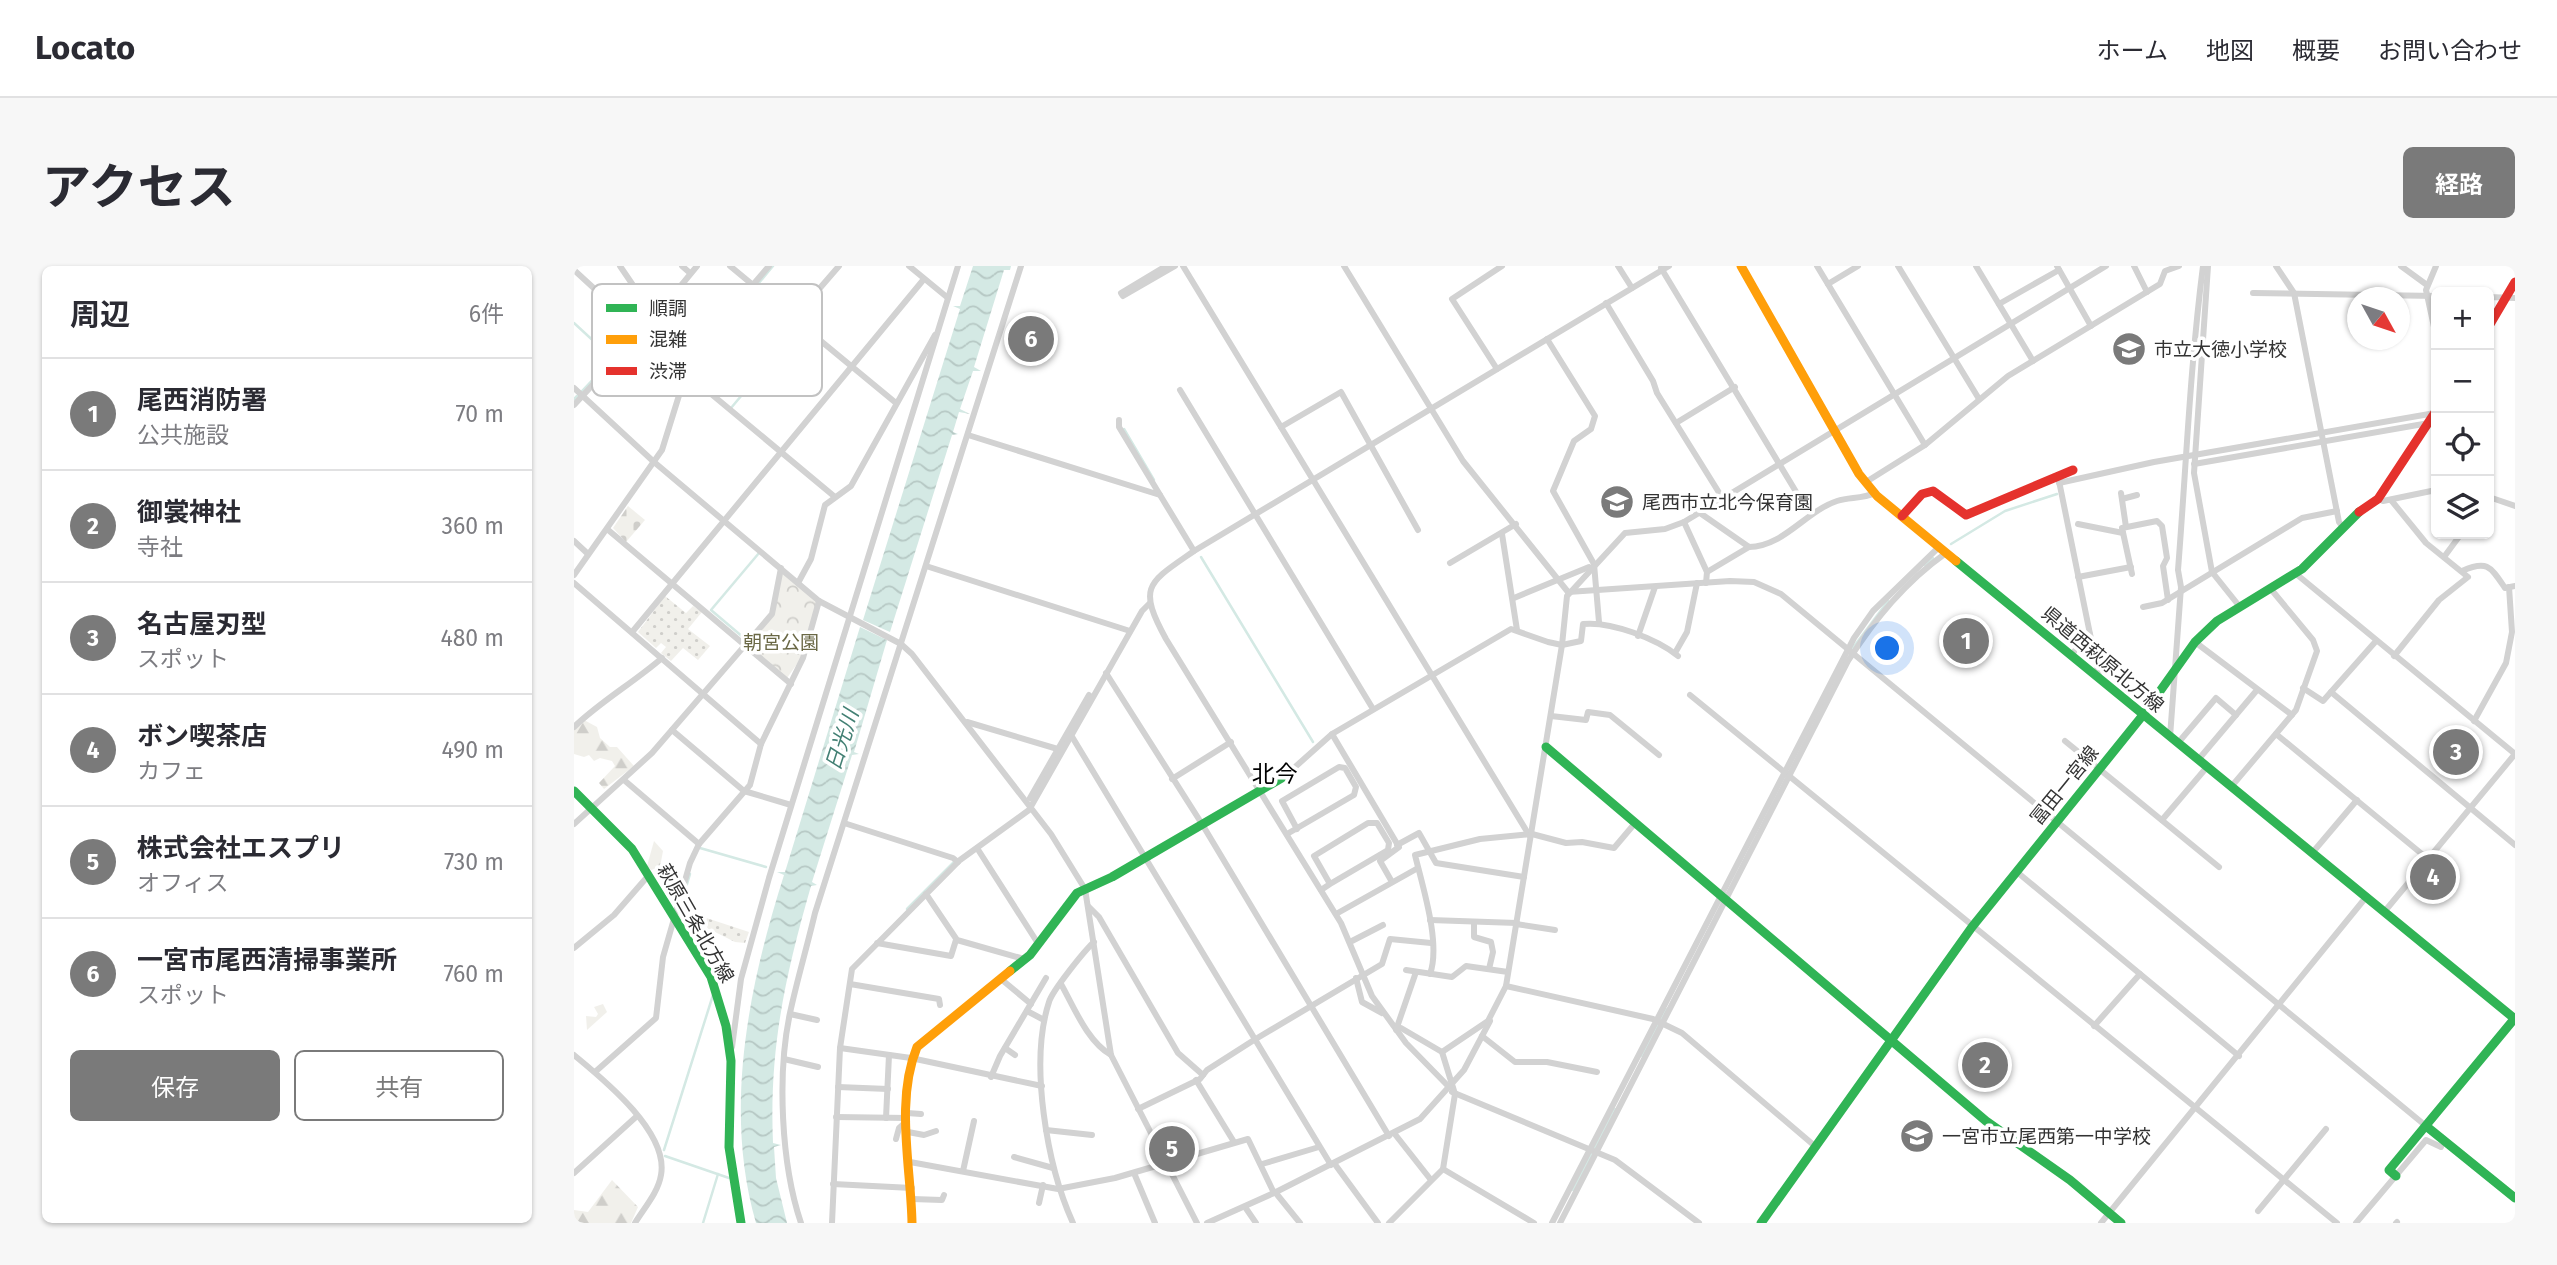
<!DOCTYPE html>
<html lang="ja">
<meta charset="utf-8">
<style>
body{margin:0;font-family:"Fira Sans","Noto Sans JP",sans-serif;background:#f7f7f7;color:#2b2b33}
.controls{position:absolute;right:21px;top:21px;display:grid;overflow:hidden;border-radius:10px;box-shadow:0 2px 5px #0004}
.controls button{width:63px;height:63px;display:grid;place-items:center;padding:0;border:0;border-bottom:2px solid #e1e1e2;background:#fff;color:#2b2b33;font:35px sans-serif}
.compass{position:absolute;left:1773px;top:21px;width:63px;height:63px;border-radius:50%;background:#fff;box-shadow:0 2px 5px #0004;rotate:130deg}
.you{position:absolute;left:1314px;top:383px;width:24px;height:24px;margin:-18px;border:5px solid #fff;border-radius:50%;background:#1a73e8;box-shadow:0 0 0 10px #1a73e833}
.badge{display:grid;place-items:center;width:46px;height:46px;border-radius:50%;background:#7a7a7a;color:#fff;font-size:23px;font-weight:700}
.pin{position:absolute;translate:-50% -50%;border:4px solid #fff;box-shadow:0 2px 7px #0006}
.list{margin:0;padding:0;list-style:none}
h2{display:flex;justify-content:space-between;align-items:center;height:91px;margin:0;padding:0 28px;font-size:30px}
h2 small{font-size:23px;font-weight:400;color:#7c7c81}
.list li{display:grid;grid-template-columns:46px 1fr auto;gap:21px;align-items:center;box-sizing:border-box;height:112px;padding:0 28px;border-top:2px solid #e1e1e2}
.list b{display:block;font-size:26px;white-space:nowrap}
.list p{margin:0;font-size:23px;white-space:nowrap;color:#7c7c81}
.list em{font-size:23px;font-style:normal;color:#7c7c81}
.actions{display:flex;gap:14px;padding:21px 28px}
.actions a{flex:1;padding:16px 0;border:2px solid #7a7a7a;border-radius:10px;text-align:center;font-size:24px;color:#7a7a7a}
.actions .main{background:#7a7a7a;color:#fff}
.icon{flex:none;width:38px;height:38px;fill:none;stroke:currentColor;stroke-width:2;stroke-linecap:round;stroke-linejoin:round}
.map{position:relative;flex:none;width:1941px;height:957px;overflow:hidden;border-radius:10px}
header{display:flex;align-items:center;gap:42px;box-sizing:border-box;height:98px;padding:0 35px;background:#fff;border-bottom:2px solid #e1e1e2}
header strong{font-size:33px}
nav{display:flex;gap:38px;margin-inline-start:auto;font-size:24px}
.intro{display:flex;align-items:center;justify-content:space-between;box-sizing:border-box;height:168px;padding:0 42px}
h1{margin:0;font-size:49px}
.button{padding:18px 32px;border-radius:10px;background:#7a7a7a;color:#fff;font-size:24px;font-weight:700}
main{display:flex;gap:42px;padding:0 42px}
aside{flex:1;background:#fff;border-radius:10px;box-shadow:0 2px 5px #0004}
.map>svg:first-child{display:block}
.grass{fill:url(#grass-dots)}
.forest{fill:url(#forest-firs)}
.cemetery{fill:url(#cemetery-stones)}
.park{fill:url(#park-crowns)}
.water{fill:url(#water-waves)}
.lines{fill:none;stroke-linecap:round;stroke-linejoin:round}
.stream{stroke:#d4e9e4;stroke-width:2.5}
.street{stroke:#d2d2d2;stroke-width:6}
.fast{stroke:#30b455;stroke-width:9}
.slow{stroke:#ff9f0a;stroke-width:9}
.jam{stroke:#e5322d;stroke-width:9}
.labels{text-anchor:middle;stroke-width:7;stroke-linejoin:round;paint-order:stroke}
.poi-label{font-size:19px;fill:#333;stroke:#fff;text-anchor:start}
.park-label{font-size:19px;fill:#6a6845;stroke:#fff}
.street-label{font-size:19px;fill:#333;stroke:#fff}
.water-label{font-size:21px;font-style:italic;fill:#438074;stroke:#fff}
.quarter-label{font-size:23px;fill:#000;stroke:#fff}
.key{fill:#fff;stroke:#c2c2c2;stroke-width:2}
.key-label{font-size:19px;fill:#333}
</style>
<header>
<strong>Locato</strong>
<nav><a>ホーム</a><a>地図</a><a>概要</a><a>お問い合わせ</a></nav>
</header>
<div class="intro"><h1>アクセス</h1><a class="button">経路</a></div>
<main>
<aside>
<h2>周辺<small>6件</small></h2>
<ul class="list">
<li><span class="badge">1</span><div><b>尾西消防署</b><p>公共施設</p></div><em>70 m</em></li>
<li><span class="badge">2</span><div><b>御裳神社</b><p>寺社</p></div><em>360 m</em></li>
<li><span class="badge">3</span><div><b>名古屋刃型</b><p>スポット</p></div><em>480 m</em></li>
<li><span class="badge">4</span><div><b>ボン喫茶店</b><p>カフェ</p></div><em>490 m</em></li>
<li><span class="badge">5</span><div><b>株式会社エスプリ</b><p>オフィス</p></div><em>730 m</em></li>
<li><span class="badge">6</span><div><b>一宮市尾西清掃事業所</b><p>スポット</p></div><em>760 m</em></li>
</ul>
<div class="actions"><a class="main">保存</a><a>共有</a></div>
</aside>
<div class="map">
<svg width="1941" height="957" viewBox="0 0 1941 957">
<defs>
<pattern id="grass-dots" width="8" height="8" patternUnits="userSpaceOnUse" patternTransform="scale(1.75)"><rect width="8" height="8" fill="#f1f0eb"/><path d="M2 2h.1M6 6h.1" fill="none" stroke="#cfceca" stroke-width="1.8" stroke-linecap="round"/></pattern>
<pattern id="forest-firs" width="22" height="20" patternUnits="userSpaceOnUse" patternTransform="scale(1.75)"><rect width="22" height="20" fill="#f1f0eb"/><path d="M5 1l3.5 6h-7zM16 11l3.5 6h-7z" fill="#cfceca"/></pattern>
<pattern id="cemetery-stones" width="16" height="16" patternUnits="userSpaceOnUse" patternTransform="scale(1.75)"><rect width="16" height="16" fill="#f1f0eb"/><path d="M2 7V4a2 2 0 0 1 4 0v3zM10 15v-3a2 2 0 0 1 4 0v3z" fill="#cfceca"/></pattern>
<pattern id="park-crowns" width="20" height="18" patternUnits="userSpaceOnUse" patternTransform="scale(1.75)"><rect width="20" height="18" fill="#f1f0eb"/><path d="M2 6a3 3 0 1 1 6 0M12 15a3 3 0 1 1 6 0" fill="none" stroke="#cfceca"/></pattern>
<pattern id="water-waves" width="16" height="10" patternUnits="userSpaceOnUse" patternTransform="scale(1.75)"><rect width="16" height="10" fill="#d4e9e4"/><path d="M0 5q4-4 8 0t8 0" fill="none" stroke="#b6c8c4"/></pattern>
</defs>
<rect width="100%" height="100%" fill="#fff"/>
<g class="grass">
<path d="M91,330l21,17 7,-7 9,6 -14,17 22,17 -12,14 -15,-12 -12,13 -10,-8 5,-6 -5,-4 -5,5 -18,-16z"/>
<path d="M105,643l70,23 -4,11 -10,-1 -26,-13 -19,-1 -12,-12z"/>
</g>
<g class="forest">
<path d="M10,454l13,7 3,11 10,9h7l17,19 -30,23 -5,-6 16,-17 -3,-5 -12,-3 -6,3 -5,-6 -5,2 -10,-3v-24z"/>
<path d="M80,575l9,10 -3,16 -9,3 -4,-4z"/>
<path d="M29,738l4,8 -20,18 -1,-14 10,1 2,-3 -4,-7z"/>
<path d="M38,914l26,27 -7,16h-57v-13l14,2z"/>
</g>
<path class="cemetery" d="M54,240l17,14 -19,22 -13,-14z"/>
<path class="park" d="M208,305l35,30 -15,56 -15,21 -41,-34 27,-31z"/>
<g class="water">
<path d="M399,0h38l-1,4h-6l-30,97 7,4h-8l-13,38 10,5 -11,-2 -6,20 5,2 -6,1 -62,197 -27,-12 97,-311 -7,-3h7z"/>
<path d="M286,361l27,13 -33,112 5,2 -7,1 -40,127 5,3 -6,1c-26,91 -42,162 -38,257l8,2 -7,2 2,31 11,45h-31c-33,-114 -7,-238 28,-348l-7,-3h8z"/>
</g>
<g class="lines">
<g class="stream">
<path d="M184,18l15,-18"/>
<path d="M0,57l39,36"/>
<path d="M8,125l19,-20"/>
<path d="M0,133l3,-3"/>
<path d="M157,142l68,-81 -7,-6"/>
<path d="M550,163l30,51"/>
<path d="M1377,278l54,-33 52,-17"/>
<path d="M627,291l112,185"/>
<path d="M1351,299l8,-7"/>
<path d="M170,372l-33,-28 48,-57"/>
<path d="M1278,383l36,-48"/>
<path d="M126,582l66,19"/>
<path d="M108,635l8,-27"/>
<path d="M333,643l48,-48"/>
<path d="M1068,790l24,-47"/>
<path d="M90,884l49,-155"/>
<path d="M91,890l64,22"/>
<path d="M999,924l42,-81"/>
<path d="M129,957l15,-49"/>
</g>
<g class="street">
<path d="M108,0l8,7"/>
<path d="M156,0l166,137"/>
<path d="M335,0l39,32"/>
<path d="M592,0l-45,27 2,3 52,-30"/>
<path d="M609,0l346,569"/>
<path d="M770,0l119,195 105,131 162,-11 24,1 27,12 645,532"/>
<path d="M1044,0l14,22"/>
<path d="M1243,0l108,179"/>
<path d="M1324,0l81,133"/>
<path d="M1402,0l57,95"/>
<path d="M1483,0l34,60"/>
<path d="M1560,0l13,26"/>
<path d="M1634,0l-14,207 18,99 28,35"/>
<path d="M1702,0l18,27 45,229 3,4"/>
<path d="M1827,0l26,19"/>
<path d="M1862,0l-10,24 10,46"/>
<path d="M1087,2l137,227"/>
<path d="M0,4l112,103 149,124"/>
<path d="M1254,18l30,-18"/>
<path d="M1679,27l183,3"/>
<path d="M1915,31l26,1"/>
<path d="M1032,37l47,78 4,12 66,106"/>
<path d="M1425,38l60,-34"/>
<path d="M220,52l45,-52"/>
<path d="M973,73l48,77 -4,13 -17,12 -21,50 41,73 5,58"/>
<path d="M111,98l84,-98"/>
<path d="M923,103l-45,-70 50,-33"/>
<path d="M0,122l80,74 165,139 82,43 11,10 139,180 34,55 26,166 86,168"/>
<path d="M606,124l193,319"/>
<path d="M0,139l77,-83 46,-56"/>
<path d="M545,154v7l41,68"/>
<path d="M1102,157l59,-36"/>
<path d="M707,161l60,-35 77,138"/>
<path d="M394,169l192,60 34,56"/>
<path d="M1620,198l235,-41"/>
<path d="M1485,215l31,153 -19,21"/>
<path d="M1292,216l59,-37 83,-69 152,-92 5,-13 14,-5"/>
<path d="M1485,217l95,-21 281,-49"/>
<path d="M1547,227l5,34"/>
<path d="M1915,231l26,9"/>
<path d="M1548,233l15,-4"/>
<path d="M1804,233l5,2 53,-11"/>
<path d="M1817,234l35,43 42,34 -29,23 -45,56"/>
<path d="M1126,247l49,34c34,0 57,-36 88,-46 13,-4 25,-2 38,-8"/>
<path d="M1110,256l23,50 -1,11"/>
<path d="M1504,258l45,9"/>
<path d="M33,263l184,155"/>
<path d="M928,268l15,96"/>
<path d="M0,275l14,13"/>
<path d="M1870,291l17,-23"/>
<path d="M876,297l66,-39"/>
<path d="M352,300l204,65"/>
<path d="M1888,305c25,-11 28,-5 43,17l10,-2"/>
<path d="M1133,306l42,-25"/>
<path d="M1721,307l220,181"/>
<path d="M1558,308l-10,-46 35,-7 5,5 5,32 -4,8 5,34"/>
<path d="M0,309l88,-125 24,-77 -9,-23 -57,-84"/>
<path d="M1504,311l53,-10"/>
<path d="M0,317l187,161"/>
<path d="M224,317l13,-24 14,-54 26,-19 84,-151"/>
<path d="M940,332l75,-31"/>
<path d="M1569,341l19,-4 140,-85 35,-7"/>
<path d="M59,365l291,-352"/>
<path d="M1516,368l9,42"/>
<path d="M1064,370l17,-49"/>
<path d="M1621,376l97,73"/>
<path d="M1101,387l12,-21 10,-49"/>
<path d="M532,407l96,151 187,312"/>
<path d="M1729,422l20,13 53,-60"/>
<path d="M1757,426l184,153"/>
<path d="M1116,429l647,528"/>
<path d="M977,450l35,4 2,-8 22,3 49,40"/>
<path d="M1900,455l32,-58 6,-31 -3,-45"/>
<path d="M393,456l94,28"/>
<path d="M0,461c27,-26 59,-44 88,-69"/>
<path d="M98,464l72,61 47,14"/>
<path d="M758,468l67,113 -19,14 12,21"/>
<path d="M1702,468l152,125"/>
<path d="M497,469l260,430"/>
<path d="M1596,471l11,-150 -3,-17c8,-101 12,-203 25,-304"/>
<path d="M1491,475l154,126"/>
<path d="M1604,477l38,-45 20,17"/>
<path d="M1624,494l59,-70"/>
<path d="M711,510l47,-42 179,-105 37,13 14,3 19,-4 2,-17c28,-3 74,15 95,32"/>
<path d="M598,513l59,-37"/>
<path d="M50,514l75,64"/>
<path d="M1657,521l65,-77 21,-59 -4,-11 -43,-52"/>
<path d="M456,532l59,-103"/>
<path d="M1588,554l45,-53"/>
<path d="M270,557l109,35 5,4"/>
<path d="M0,558l78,-71 120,-139 9,-46"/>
<path d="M713,568l67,-39 2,-8 -11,-19 -6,-1 -57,34 15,28"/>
<path d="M823,579l22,-12 17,30 88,14"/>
<path d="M403,582l62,97"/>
<path d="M1739,586l44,-52"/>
<path d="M1443,606l222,184"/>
<path d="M747,624l9,-6 58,-34 1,-7 -12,-20h-9l-54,33 16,28"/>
<path d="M352,628l31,46 67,19"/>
<path d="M515,641l10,10 79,136 25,22"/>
<path d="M1811,645l130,-157"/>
<path d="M762,648l82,-46"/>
<path d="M856,654l87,3"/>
<path d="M900,656v15l17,5 2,10 -4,17"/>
<path d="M942,658l39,6"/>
<path d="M776,676l33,-17"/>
<path d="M303,677l74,13 5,-16"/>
<path d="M0,682l40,-33 34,-39"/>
<path d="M832,704l46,7 14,-11 42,6"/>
<path d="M856,708c11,-30 -7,-86 -15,-119l65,-16 52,-5 34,9 16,-1 32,6 22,-26"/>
<path d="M782,712l6,24 20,11"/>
<path d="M427,713l30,25"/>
<path d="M276,718l89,15 1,6"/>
<path d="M487,718c13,23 26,57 50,71"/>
<path d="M932,720l147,33 29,14 134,114"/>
<path d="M453,745l17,9"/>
<path d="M216,748l27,6"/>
<path d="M1520,760l46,-52"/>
<path d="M908,770l33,26h32l50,10"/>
<path d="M158,781l9,-68 28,-101 189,-612"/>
<path d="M266,782l71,10 131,28"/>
<path d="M431,782l10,7"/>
<path d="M868,786l46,-31 18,-35 56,-341 5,-49 58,-63 40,-4 19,-7 422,-256"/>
<path d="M0,789c29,24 95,77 87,120 -3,18 -17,33 -26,48"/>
<path d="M210,793l34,8"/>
<path d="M21,806l61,-54 7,-61 27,-94 9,-19 51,-59 11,-41 42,-86 16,-57"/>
<path d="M417,811l9,-21 46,-78"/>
<path d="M622,814l38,62"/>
<path d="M264,821l50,2"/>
<path d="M875,821l-43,-44 -34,-47 -31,-73 -175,-284c-29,-53 -18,-56 28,-88l475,-285"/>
<path d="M878,826l163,68 84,63"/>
<path d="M564,843l62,-30 7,-9 47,-30 128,-76 8,-25 41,4"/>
<path d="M333,847l14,1"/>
<path d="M262,851l71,1"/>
<path d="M312,852l3,-63"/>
<path d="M472,864l46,5"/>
<path d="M334,866l16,3 12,-4"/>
<path d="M820,867l37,47"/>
<path d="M322,873l3,-11 8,-7"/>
<path d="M440,891l39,11"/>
<path d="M336,896l148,27 57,-11 133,-39 26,54"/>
<path d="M760,897l44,60"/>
<path d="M688,898l57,-17"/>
<path d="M869,903l91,54"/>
<path d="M389,905l11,-50"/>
<path d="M0,907l63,-57"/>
<path d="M560,907l21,50"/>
<path d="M259,918l79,4"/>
<path d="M701,926l25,31"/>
<path d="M338,933l30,1 2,-5"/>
<path d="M465,937l4,-18"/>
<path d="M671,941l11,16"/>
<path d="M1684,945l68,-82"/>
<path d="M227,957c-20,-59 -24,-149 -11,-210 7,-33 17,-66 25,-100l206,-647"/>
<path d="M258,957l8,-175 12,-79 108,-109 69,-50 113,-199 7,-7"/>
<path d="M499,957c-26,-57 -44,-160 -24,-221 3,-11 36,-52 45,-60"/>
<path d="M633,957l67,-30 146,-74 44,-49 26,-49"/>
<path d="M815,957l54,-54 12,-75 -13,-42 -41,-24 -5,2 20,-58"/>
<path d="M978,957l302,-585 19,-27 66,-64"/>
<path d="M986,957l288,-562c27,-42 57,-79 98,-108"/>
<path d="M1527,957l266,-327"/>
<path d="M1782,957l70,-83 15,7"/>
<path d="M1822,957l1,-1"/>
</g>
<g class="fast">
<path d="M1382,295l559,458"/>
<path d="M972,481l440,374 84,59 51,43"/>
<path d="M0,525l58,58 79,128 15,49 5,35 -2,86 12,76"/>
<path d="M436,705l20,-16 47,-62 35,-16 173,-101"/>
<path d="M1852,860l89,72"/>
<path d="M1822,910l-7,-6 126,-152"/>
<path d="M1187,957l211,-296 171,-212 52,-73 22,-21 85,-52 57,-57"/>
</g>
<g class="slow">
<path d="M1167,0l118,208 18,22 79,65"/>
<path d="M338,957c-1,-56 -17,-122 5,-176l93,-76"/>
</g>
<g class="jam">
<path d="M1915,60l26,-44"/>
<path d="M1785,246l19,-13 58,-88"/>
<path d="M1328,250l20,-22 11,-3 33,24 107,-45"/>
</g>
</g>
<defs>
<g id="school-disc" transform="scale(1.75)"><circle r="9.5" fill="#7a7a7a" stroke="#fff"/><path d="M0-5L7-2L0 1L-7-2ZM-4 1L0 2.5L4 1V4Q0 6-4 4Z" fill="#fff"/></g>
</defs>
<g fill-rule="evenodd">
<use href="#school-disc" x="1555" y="83"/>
<use href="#school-disc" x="1043" y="236"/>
<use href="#school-disc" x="1343" y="870"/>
</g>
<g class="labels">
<g class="poi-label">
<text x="1580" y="90">市立大徳小学校</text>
<text x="1068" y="243">尾西市立北今保育園</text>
<text x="1368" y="877">一宮市立尾西第一中学校</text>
</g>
<g class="park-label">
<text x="207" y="383">朝宮公園</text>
</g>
<g class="street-label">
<text transform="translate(1529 393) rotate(40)" y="7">県道西萩原北方線</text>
<text transform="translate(1490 519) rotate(-51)" y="7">冨田一宮線</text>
<text transform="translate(122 657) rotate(60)" y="7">萩原三条北方線</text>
</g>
<g class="water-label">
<text transform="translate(268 474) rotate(-72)" y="7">日光川</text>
</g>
<g class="quarter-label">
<text x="701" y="516">北今</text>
</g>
</g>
<rect x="18" y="18" width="230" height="112" rx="10" class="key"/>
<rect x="32" y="38" width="31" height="8" fill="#30b455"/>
<rect x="32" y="69" width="31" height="9" fill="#ff9f0a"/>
<rect x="32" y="101" width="31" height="8" fill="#e5322d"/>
<g class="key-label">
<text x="75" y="49">順調</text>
<text x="75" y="80">混雑</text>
<text x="75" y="112">渋滞</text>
</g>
</svg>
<div class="controls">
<button>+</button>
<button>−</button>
<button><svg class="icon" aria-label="locate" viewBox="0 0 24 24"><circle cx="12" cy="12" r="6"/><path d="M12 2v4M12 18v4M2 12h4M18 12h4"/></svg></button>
<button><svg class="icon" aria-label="layers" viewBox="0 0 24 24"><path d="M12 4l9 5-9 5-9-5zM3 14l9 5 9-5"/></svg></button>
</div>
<svg class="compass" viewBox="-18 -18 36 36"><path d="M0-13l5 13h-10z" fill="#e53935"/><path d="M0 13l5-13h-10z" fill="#7c7c81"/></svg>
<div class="you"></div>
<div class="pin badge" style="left:1392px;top:375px">1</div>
<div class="pin badge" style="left:1411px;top:799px">2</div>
<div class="pin badge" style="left:1882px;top:486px">3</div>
<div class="pin badge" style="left:1859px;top:611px">4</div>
<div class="pin badge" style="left:598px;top:883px">5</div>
<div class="pin badge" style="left:457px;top:73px">6</div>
</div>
</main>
